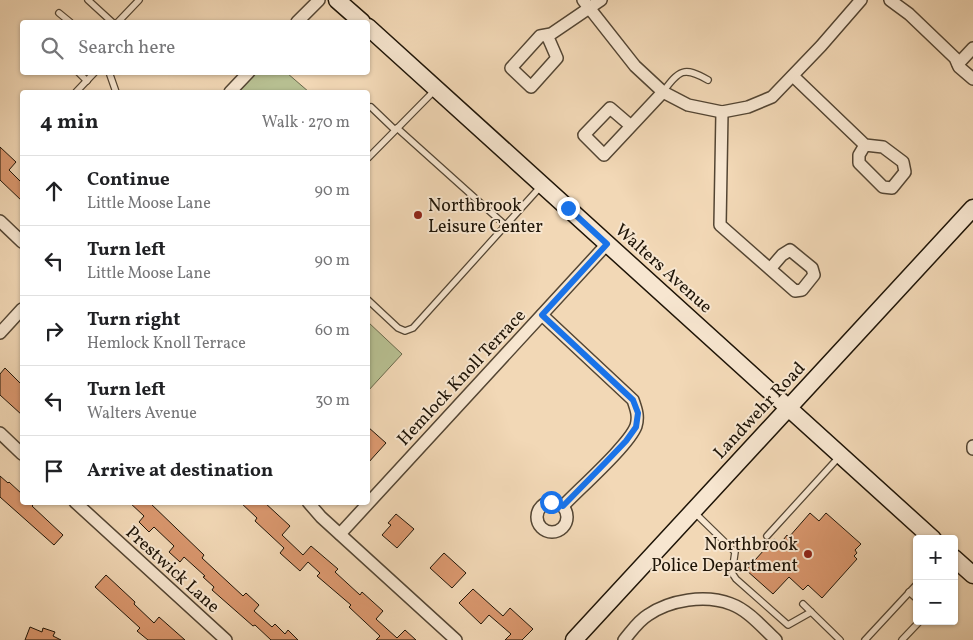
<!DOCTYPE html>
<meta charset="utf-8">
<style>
body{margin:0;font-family:Vollkorn,serif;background:#f2f2f2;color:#202124}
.controls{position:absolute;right:15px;bottom:15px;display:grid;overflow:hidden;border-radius:5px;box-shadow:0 1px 4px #0004}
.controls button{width:45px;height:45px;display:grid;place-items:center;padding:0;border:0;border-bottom:1px solid #e0e0e0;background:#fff;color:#202124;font:25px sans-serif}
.stop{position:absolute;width:15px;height:15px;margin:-11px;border:4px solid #1a73e8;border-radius:50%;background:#fff}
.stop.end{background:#1a73e8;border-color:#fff;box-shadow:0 1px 5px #0008}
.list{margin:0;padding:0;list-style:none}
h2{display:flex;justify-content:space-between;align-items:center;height:65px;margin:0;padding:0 20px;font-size:21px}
h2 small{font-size:16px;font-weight:400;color:#757577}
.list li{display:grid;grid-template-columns:32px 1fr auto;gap:15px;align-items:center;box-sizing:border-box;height:70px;padding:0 20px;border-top:1px solid #e0e0e0}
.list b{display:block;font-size:19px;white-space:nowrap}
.list p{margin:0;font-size:16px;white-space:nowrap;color:#757577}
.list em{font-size:16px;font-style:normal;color:#757577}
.icon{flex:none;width:28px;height:28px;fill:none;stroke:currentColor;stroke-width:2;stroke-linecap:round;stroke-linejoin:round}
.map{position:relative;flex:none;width:973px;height:640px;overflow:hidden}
.search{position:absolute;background:#fff;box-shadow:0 1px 4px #0004;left:20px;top:20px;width:350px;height:55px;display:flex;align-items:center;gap:12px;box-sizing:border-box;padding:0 18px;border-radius:5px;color:#757577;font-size:19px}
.panel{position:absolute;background:#fff;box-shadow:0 1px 4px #0004;left:20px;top:90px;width:350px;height:415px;border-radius:5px}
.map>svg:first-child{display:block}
.green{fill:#b7bf91;stroke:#6a6a4c}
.building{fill:#db986f;stroke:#1e1407}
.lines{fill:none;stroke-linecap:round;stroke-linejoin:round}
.service-casing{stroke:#534533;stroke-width:8}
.minor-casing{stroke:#534533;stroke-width:14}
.secondary-casing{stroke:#1e1407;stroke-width:19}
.service{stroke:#f7e6d0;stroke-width:5.5}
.minor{stroke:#f7e6d0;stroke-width:11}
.secondary{stroke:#f7e6d0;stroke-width:16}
.route{stroke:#1a73e8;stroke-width:6}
.poi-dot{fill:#8f2418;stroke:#f7e6d0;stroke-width:2}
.labels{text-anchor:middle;stroke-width:4;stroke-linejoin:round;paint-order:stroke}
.poi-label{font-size:18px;fill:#1e1407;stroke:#f7e6d0;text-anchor:start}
.street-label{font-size:18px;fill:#1e1407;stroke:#f7e6d0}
</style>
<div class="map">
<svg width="973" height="640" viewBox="0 0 973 640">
<rect width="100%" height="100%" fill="#f2d8b6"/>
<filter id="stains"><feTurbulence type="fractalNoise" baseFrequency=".004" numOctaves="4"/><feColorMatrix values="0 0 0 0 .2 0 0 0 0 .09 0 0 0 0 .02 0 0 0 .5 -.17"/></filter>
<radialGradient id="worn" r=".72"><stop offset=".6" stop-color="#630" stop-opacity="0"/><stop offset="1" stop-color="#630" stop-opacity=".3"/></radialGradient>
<g class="green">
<path d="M256,72l31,1 22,19h-72z"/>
<path d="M368,322l34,32 -34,37z"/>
</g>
<g class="building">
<path d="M0,147l16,15 -7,8 13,13v18l-22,-21z"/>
<path d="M5,368l17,17v30l-22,-20v-21z"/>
<path d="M368,427l18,16 -18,20z"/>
<path d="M0,476l8,7 1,-1 13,12v8h14l-4,4 31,29 -9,10 -54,-48z"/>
<path d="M129,502h20l55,53 -2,3 41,38 3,-3 13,12 -5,6 18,16 3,-3 10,10 3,-4 10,10h-27l-16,-15 -2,1 -41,-36 2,-3 -11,-10 2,-1 -21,-19 -4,5 -11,-10 5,-6 -20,-19 -5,5 -10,-10 5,-6z"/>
<path d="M240,502h24l26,24 -8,9 21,20 8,-9 27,23 -3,3 25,23 2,-3 21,19 -7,8 21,19 8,-8 11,10h-40l4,-4 -31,-29 2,-2 -34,-29 3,-3 -12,-11 -8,9 -20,-18 4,-5 -29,-27 2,-3z"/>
<path d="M810,513l9,8 7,-8 35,31 -6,6 2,3 -3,3 3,3 -35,39 -14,-13 -5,5 -14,-13 -16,17 -27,-24 28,-31 6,5 7,-9 2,2z"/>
<path d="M396,514l18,15 -17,19 -15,-13 9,-10 -3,-2z"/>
<path d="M444,553l22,20 -14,15 -22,-20z"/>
<path d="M106,575l29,27 -1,2 20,19 5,-6 26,23h-37l-11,-9 3,-3 -45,-41z"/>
<path d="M473,589l30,27 7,-8 23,21 -11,11h-17l6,-6 -22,-19 -8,9 -22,-21z"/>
<path d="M30,627l12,5 1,-4 12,4 -2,4 8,4h-36z"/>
</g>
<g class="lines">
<g class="service-casing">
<g id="service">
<path d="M88,0l24,22"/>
<path d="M59,13l11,9"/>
<path d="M118,22l21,-22"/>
<path d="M78,72l9,9"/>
<path d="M109,72l7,20"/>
<path d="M76,92l19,-20"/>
<path d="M663,92c16,-22 21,-26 45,-12"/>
<path d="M371,107l24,23"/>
<path d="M397,128l108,97"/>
<path d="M368,158l66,-67"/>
<path d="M368,300l30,28 7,3 8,-3 129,-143"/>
<path d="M694,512l41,40 -3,21 4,6 52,46 23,-13"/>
<path d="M767,536l72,-79"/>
<path d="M909,592l8,7"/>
<path d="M803,604l37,36"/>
<path d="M865,640l52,-56"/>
<path d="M902,640l18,-19"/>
</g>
</g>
<g class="minor-casing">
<g id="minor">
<path d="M583,0l52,66 28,26 25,13 34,7 26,-5 24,-10 49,-51 40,-46"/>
<path d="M890,0l19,14 46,44 4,9 14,12"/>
<path d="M297,22l22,-22"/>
<path d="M547,35l10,23 -26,29 -20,-19 29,-32 11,-2 50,-34"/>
<path d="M958,64l15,-16"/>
<path d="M793,76l72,69 -6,10v8l24,24 9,1 13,-16 -2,-10 -20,-15 -18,-2"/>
<path d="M230,92l19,-20"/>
<path d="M722,112l-2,113 75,66 7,-1 12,-15 -2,-7 -22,-18 -8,5 -12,14"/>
<path d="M631,126l-21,-18 -26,27 20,20 59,-63"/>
<path d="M0,221l22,21"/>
<path d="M542,315l91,85c3,9 6,16 3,26 -7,19 -57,63 -73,80"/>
<path d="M0,333l22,-24"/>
<path d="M0,433l22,21"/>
<path d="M973,446v3"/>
<circle cx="552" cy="517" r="15"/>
<path d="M75,502l151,138"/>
<path d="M308,502l13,15 135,123"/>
<path d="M340,534l267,-290"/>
<path d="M624,640c7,-8 14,-19 24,-25 22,-15 57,-21 83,-11 17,6 32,24 45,36"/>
</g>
</g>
<g class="secondary-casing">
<g id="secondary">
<path d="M337,0l25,22"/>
<path d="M368,27l565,512"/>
<path d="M954,558l19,17"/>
<path d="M574,640l399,-432"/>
</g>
</g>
<use href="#service" class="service"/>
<use href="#minor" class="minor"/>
<use href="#secondary" class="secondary"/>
</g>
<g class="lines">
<path class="route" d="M551,502l6,1 6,3 42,-43 21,-22 10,-14 2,-14 -5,-13 -91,-85 65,-71 -39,-36"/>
</g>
<g class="poi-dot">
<circle cx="418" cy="215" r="5"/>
<circle cx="808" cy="554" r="5"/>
</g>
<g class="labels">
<g class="poi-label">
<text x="428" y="211">Northbrook<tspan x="428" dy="21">Leisure Center</tspan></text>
<text x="798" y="550" text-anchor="end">Northbrook<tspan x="798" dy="21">Police Department</tspan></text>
</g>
<g class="street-label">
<text transform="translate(664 268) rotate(42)" y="6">Walters Avenue</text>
<text transform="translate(461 377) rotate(-47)" y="6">Hemlock Knoll Terrace</text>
<text transform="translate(759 410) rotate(-47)" y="6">Landwehr Road</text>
<text transform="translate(173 569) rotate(42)" y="6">Prestwick Lane</text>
</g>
</g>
<rect width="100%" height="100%" filter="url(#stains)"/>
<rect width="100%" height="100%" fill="url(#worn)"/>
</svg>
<div class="controls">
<button>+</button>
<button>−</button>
</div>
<div class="stop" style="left:551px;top:502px"></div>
<div class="stop end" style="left:568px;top:208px"></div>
<div class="search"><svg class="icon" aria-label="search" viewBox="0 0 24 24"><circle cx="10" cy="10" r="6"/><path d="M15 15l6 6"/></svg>Search here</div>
<section class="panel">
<h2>4 min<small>Walk · 270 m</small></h2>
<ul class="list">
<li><svg class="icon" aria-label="ahead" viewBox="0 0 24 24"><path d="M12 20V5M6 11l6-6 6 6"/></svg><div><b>Continue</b><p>Little Moose Lane</p></div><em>90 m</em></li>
<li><svg class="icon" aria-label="left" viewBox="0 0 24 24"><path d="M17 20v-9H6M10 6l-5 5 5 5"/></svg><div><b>Turn left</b><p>Little Moose Lane</p></div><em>90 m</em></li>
<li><svg class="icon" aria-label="right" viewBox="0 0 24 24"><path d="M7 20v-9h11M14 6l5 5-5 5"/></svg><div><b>Turn right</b><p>Hemlock Knoll Terrace</p></div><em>60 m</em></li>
<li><svg class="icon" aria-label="left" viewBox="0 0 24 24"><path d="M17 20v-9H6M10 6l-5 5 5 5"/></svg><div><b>Turn left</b><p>Walters Avenue</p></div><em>30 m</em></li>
<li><svg class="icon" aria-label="arrive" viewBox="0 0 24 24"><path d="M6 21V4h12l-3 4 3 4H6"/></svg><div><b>Arrive at destination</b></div></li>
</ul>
</section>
</div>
